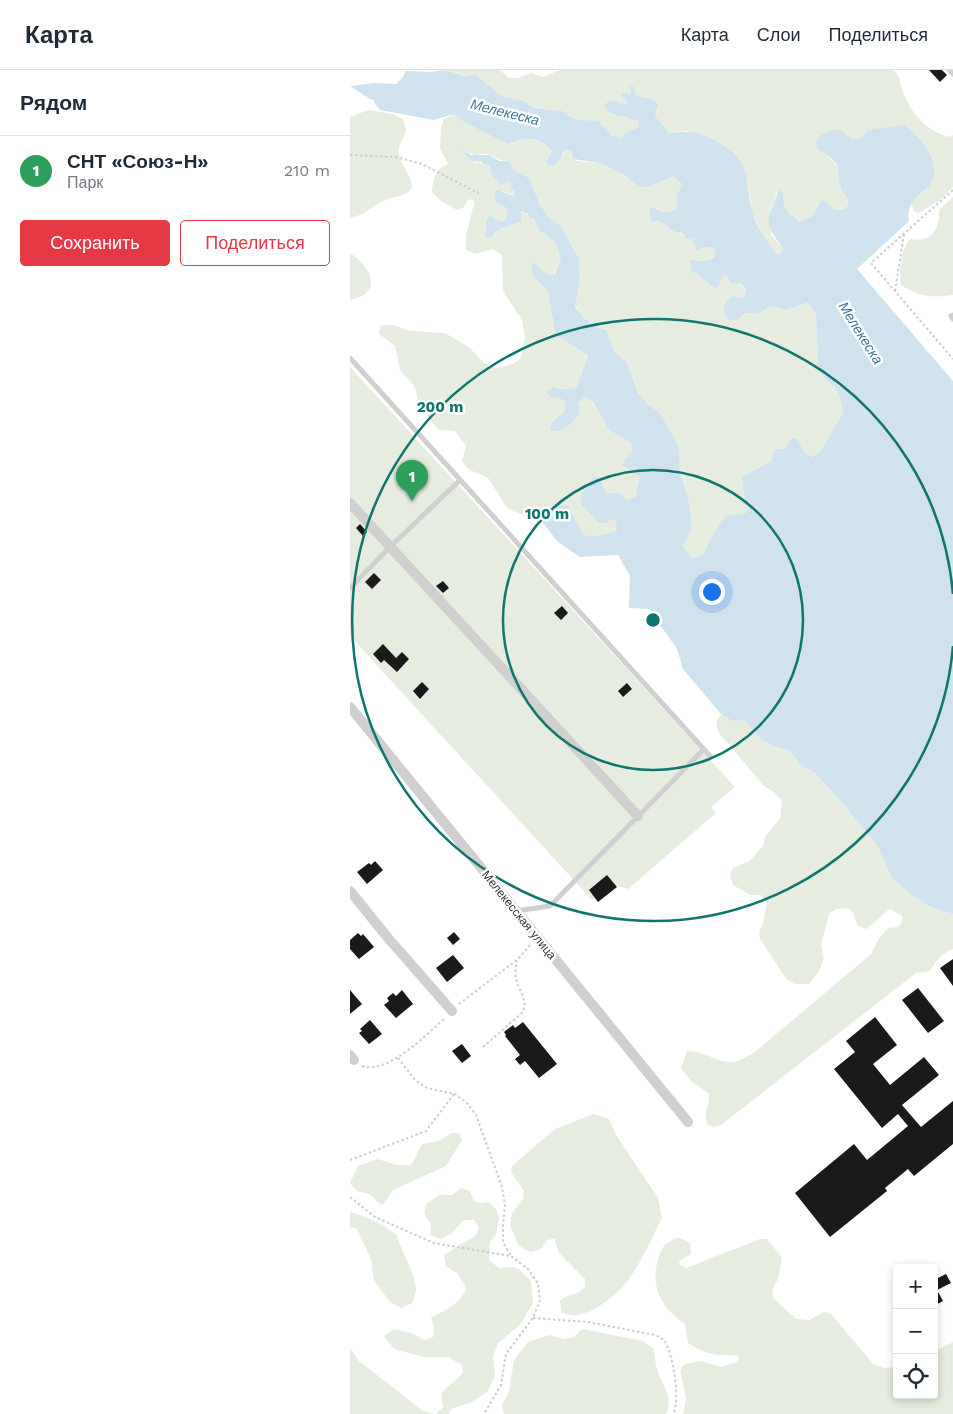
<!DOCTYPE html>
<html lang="ru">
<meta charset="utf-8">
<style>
body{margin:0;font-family:"Work Sans",sans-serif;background:#f2f2f3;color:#1f2937}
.controls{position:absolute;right:15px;bottom:15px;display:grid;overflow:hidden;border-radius:5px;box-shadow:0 2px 8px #0003}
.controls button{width:45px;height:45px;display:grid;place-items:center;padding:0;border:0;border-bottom:1px solid #e0e1e3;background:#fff;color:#1f2937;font:25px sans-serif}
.you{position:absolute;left:361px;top:521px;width:18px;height:18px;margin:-12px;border:4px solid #fff;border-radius:50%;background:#1a73e8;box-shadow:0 0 0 8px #1a73e833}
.badge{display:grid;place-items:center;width:32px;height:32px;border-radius:50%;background:#e63946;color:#fff;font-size:16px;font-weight:700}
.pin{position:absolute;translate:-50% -41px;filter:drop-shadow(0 1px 2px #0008)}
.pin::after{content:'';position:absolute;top:26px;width:18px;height:15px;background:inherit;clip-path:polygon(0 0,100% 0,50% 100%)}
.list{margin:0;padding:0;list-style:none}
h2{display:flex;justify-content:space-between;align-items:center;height:65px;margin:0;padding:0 20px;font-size:21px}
h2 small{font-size:16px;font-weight:400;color:#747a83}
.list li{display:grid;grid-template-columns:32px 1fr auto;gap:15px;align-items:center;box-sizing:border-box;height:70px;padding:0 20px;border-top:1px solid #e0e1e3}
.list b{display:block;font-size:19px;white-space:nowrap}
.list p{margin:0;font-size:16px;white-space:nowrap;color:#747a83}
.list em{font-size:16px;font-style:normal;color:#747a83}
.actions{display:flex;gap:10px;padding:15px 20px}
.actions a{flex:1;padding:11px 0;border:1px solid #e63946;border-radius:5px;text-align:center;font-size:18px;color:#e63946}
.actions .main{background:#e63946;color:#fff}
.icon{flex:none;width:28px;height:28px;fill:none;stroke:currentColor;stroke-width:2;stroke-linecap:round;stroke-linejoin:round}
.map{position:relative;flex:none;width:603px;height:1344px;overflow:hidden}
header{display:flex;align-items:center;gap:30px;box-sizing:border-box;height:70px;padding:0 25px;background:#fff;border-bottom:1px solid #e0e1e3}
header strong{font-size:24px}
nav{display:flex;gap:28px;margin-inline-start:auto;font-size:18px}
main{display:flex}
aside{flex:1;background:#fff}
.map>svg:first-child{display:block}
.green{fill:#e6ecdf}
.water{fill:#cfe2ee}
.building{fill:#1a1a1a}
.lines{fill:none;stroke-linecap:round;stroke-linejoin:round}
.path{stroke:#cdcdcd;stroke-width:2;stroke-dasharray:2.5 2.5;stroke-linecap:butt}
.lane{stroke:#d0d0d0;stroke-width:5}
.street{stroke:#d0d0d0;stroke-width:10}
.ring{fill:none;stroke:#0f766e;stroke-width:2.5}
.labels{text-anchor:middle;stroke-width:5;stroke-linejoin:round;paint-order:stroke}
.street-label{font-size:12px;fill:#333;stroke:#fff}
.water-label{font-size:14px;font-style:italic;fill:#3f7597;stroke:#fff}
.centre{fill:#0f766e;stroke:#fff;stroke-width:2.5}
.ring-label{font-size:15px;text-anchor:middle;font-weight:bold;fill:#0f766e;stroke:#fff;stroke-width:5;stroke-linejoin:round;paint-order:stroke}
</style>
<header>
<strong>Карта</strong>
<nav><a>Карта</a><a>Слои</a><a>Поделиться</a></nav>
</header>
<main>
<aside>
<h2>Рядом<small></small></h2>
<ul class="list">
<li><span class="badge" style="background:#2e9e5b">1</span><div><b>СНТ «Союз-Н»</b><p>Парк</p></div><em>210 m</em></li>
</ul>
<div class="actions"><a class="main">Сохранить</a><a>Поделиться</a></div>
</aside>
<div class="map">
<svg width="603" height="1344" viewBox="0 0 603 1344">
<rect width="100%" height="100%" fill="#fff"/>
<g class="green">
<path d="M92,0h58l9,8h8l14,-5 12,4 18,-7h333c6,6 6,14 9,22 8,21 24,40 47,45l3,-2v52l-13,13 -21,13 -5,-2 -3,-8 15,-13 -65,-52 -10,1c-16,-11 -10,-11 -31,-4l-4,7 21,24 2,15 3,11 7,7 -1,6 -5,5h-8l-9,-9h-5c-7,13 -8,17 -22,20 -11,-10 -17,-13 -16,-27l-7,-1 -1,9 -5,7 1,26 13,14 -3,5h-4l-10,-11 -15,-30 -4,-30 -4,-15 -56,-37 -19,2 -14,-17 3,-11 -22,-9 -5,-6 -1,3h-9l-1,2 8,8 -1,1 -18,-3 -3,10 14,6 4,-2 14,6 1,7 -17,11 -10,-3 -14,-15 -24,-2 -13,-8 -27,-3 -12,-8 -19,-3 -28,-23 -8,2z"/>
<path d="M18,40l25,4 10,5c1,3 3,9 3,12 -2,8 -9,14 -7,23 2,13 13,21 13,34 -7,9 -18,8 -29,13 -13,7 -18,14 -33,17v-101z"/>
<path d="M104,44l8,7 45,23c21,-7 28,-9 45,7l-6,11 8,4 10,-12 1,-4 7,1 4,10 24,2 26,13 12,11h10l25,-12 9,9 -5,11v14l-7,4 -12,-2 -6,10 6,-1 17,12 20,6v2l10,7 9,1 1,9 -7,4 -17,-1 5,13 16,14 10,-12 5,-1 19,15 -2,8 -5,1 -2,22 9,-7 13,1 11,-8 15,4 24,-7 7,11 2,50 5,13 15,14 5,21 -22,39 -9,6 -7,-4 -8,-14 -12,10h-10l-4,12 -29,16 10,27 -6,9 -34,23 -8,17 -11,6 -11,-14 8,-39 -10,-35 -1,-24 -19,-34 -12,-9 -10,-11 -11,-31 -12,-8 -9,-24 -15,-5 -16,-19 5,-25 -1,-22 -18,-33 -13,-8 -8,-13 -11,-27 -15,-8 -5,-9c-11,0 -11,-3 -20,-6 -12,-4 -10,6 -27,-7l13,15h9l23,18 3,-1 6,16 -5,-1 -8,-4v14l5,5 -1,8 -4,3 -8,-2 -5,-4 5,20 5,-6 21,-7v-11l13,7 5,12 17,13 5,16 -8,16h-21l16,16 7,43 33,20 -12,34 -15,1 -8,-2 5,10 7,5v10l-13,10 32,-25 7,4 18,29 22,13 1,10 -7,6 16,18 -6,20 -8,3 -21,-7 -5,-12 -7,-5 -12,16 -2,11 36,18 2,10 -22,5 -13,-1 -26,-30 -15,10 -17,1 -18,-8 -19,-30 -20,-9 -6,-8 4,-15 -11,-15 -16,-1 -20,-23 -4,-20 -15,-17 -5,-24 -16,-12 1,-8 4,-1h9l17,6 35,2 24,14 15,16 12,5 15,-3 9,-6 5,-21 -3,-18 -19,-29 -1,-36 -9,-6 -18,5 -9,-4v-15l8,-31 -1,-4 -5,-1 -4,8 -7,3 -16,-9 -9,-9c1,-13 3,-23 16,-28l-8,-16 1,-20 3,-9z"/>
<path d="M603,127v98c-22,3 -33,2 -52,-10 -2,-14 -1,-35 9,-46 21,4 30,-9 29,-29z"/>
<path d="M0,183c21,13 34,41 0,47z"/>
<path d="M0,297l385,420 -24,20 5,6 -88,76 -18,-5 -18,16 -242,-264z"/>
<path d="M371,644l11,7 12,-2c18,21 18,26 45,31l13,16 12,6 32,35 32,40 14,31 18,16 20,13 23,7v35c-12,5 -17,12 -23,22l-14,2 -195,152 -7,2 -6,-2c-6,-13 2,-18 1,-31l-17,-12 -11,-14 6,-17c17,-1 33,15 50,10 6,-2 12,-6 18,-9l116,-98 9,-17 8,-9 10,-1 4,-5v-6l-12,-7c-10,6 -14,14 -24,20l-9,-4 -3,-11 -6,-6 -12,1 -7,5 -8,31 3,13 -5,13 -10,13h-13l-9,-4 -27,-41 -1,-7 4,-8 4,-21 -6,-8h-11l-17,-10 -3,-10 3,-7 17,-7 13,-15 3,-11 14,-16 2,-18 -8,-9 -10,-6 -46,-54 -2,-10z"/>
<path d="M244,1044l15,5 7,16 42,63 4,20c-10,19 -20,43 -33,61 -13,17 -46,46 -68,33l-1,-12c9,-6 19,-5 25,-13v-8l-26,-26 -5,-14 -7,1 -6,9 -11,3 -11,-6 -9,-21 2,-12 11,-14 1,-8 -13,-19 1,-6 43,-37z"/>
<path d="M102,1063h7l3,7 -16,26 -53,24 -10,15c-6,-2 -8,-7 -13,-10 -11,-6 -9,2 -20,-12l8,-17 20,-7 18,6h15l11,-21 17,-3z"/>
<path d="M111,1118l9,3 4,10 6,2 8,-1 8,7 3,9 -3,17 -6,7 -1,18 10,8 14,-1 7,3 11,11 2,22 -13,22 -22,18 -5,14 2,18 -7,16 -16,11 -21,7 -2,5h-14l8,-6 -2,-15 22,-20 -1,-8 -14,-8h-24l-30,-8 -10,-13 10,-7 17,4 14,7 8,-3 1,-9 -3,-10c14,-8 30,-14 35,-30l-8,-14 -12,-8 -2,-11 32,-20 3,-8 -5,-7h-10l-13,14 -10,5 -11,-4 1,-11 -7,-10 2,-10 13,-9h13z"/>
<path d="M0,1142c17,4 32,12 47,23 4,17 17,35 19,53 0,5 -2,10 -4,15l-10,5 -11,-5 -17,-22 -3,-22 -14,-30 -7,-2z"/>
<path d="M328,1167l12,6 1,11 -12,7 1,4 6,3 74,-29h7l15,19 -4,21 -6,11 2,9 22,20 13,1 15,-8 7,2 42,50 11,4 13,-1v28h37v-44l19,-9v72h-270l3,-16 -6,-28 5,-6 15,-3 21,6 16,-5 2,-4 -3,-3c-20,1 -31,-1 -48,-12l-3,-19c-21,-15 -34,-33 -28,-61 1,-7 5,-13 8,-19z"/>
<path d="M232,1259l61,12 11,8c1,7 1,14 3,20 5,17 17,26 9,45h-162l-2,-9 7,-13 5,-32 14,-18 21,-7 16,4 9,-2z"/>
<path d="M0,1278l9,13 64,50 11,3h-84z"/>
</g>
<path class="water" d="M92,0l24,6 9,-2 28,23 19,3 12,8 28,3 12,8 24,2 14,15 9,2 7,-7 11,-3 -1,-7 -14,-5 -4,1 -14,-6 -1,-6 4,-5 18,4 1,-1 -8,-8 1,-2h9l1,-3 -1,-4h3l3,10 18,4 4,5 -3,11 14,17c25,-2 29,-2 52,11 31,18 24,37 31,67 3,13 16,33 25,43h4l2,-5c-8,-14 -18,-19 -13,-37 1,-4 4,-7 5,-11 2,-5 1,-7 5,-11l3,3c-1,15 5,19 16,28 14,-3 15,-7 22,-20h5l9,9h8l5,-5v-6l-6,-7 -3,-11 -2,-16 -7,-8 -13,-8 -1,-8 4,-6 15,-6 7,2 9,8 10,-1 7,-8 36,-5c12,9 21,18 27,32 15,38 -28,33 -22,64l-52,48 96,112v533l-23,-7 -20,-13 -18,-16 -14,-31 -32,-40 -32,-35 -12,-6 -13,-16c-28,-6 -27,-10 -45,-30l-12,1 -11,-7 -38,-45 -6,-20 -28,-40 -20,-1 1,-32 -12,-21 -38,2 -22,-15 -15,-19 -1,-8 15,-10 11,1 15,29 13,1 21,-5 -1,-10 -5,-2 -5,4h-7l-19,-20 2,-11 12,-16 7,5 5,12h13l8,7 8,-3 5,-20 -17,-12 2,-6 7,-6 -1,-10 -22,-13 -17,-29 -8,-4 -6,6 2,10c-8,9 -17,22 -30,17l2,-8 13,-10v-10l-7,-5 -7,1 -4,-6 6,-5 8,2 15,-1 12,-33 -33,-21 -7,-43 -16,-16v-13l15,12 7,1 7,-16 -5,-16 -17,-13 -5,-12h-4l-2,-4 -7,-3v11l-21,7 -10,9 -5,-1 2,-17 3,-5 5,4 8,2 4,-3v-9l-4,-4 -6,-1 -2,-7 1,-7c8,1 12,5 19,6v-4l-3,-3 -2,-8 -9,4 -10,-11 -1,-7 -9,-5 -10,-1 -11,-14 11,8h18l10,6h10l5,9 15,8 11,27 9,13 12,8 18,33 1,22 -5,26 16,18 15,5 9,23 12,9 11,31 10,11 12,9 19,34 1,24 10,35 1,25 -9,14 11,14 11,-6 8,-17 14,-20 20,-3 6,-9 -7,-5 -3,-22 29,-16 4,-12h10l7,-11 5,1 8,14 7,4 9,-6 22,-39 -5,-21 -15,-14 -5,-13 -2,-50 -8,-11 -23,7 -15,-4 -11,8 -13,-1 -9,7h-8l-5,-7v-7l8,-10 7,2 5,-1 2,-8 -5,-5 -10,-1 -4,-8h-5l-4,13 -6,-1 -16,-14 -5,-1v-12l17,1 7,-4 -1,-9 -9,-1 -8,3 -4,-7 2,-5 -7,1 -6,-6 -7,-1 -17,-12 -6,2 -3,-12 3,-3c9,6 16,7 25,2v-14l5,-11 -9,-8 -25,11h-10l-12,-11 -26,-13 -27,-4 -1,-8 -7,-1 -7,12 -4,4 -6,-1 -2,-3 6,-11c-16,-16 -24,-14 -45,-7l-45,-23 -8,-7 -20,6 -54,-10 -5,-6 -1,-4 -4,-1 -20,-13 25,-3 21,1 7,-7 3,-6 26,1z"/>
<g class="building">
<path d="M579,0h13l5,5 -7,7z"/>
<path d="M10,454l7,8 -4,4 -7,-8z"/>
<path d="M24,503l7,7 -9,9 -7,-7z"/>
<path d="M93,511l6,7 -6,5 -7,-7z"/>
<path d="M212,536l6,7 -7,7 -7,-7z"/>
<path d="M33,574l13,14 6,-6 7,7 -12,13 -13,-12 -3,3 -8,-9z"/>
<path d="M72,612l7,7 -9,10 -7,-8z"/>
<path d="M277,613l5,6 -9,8 -5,-6z"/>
<path d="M25,791l8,9 -16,14 -10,-12 12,-9 2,2z"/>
<path d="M257,805l10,12 -19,15 -9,-12z"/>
<path d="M104,862l6,7 -7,6 -6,-7z"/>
<path d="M8,863l3,3 2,-2 11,13 -15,12 -9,-10v-9z"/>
<path d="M103,885l11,13 -17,14 -11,-14z"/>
<path d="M603,889v27l-13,-18z"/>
<path d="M568,918l26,33 -16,12 -26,-33z"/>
<path d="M0,920l12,14 -12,10z"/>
<path d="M52,920l11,14 -17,14 -12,-13 5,-4 -2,-3 6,-5 3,3z"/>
<path d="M525,947l22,28 -24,19 17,21 34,-28 15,18 -37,30 19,22 32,-26v43l-39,32 -6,-7 -23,19 2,3 -57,46 -35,-44 59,-49 13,16 41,-34 -10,-12 -16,14 -48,-59 21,-17 -9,-11z"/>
<path d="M20,950l12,14 -13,10 -10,-11 3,-2 -2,-2z"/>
<path d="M173,952l34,42 -18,14 -14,-17 -5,4 -5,-6 5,-4 -15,-19 1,-1 -2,-3 9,-7 2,3z"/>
<path d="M112,974l9,12 -9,7 -10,-12z"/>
<path d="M596,1204l5,9 -14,7 6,11 -9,5v-26z"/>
</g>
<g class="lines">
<g class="path">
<path d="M0,85l46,2 26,7 60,31"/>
<path d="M603,120l-82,73 82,96"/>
<path d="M545,221l9,-57"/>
<path d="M109,934l59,-45 12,-14"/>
<path d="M133,977l40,-35 2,-9c-5,-17 -13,-23 -8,-42"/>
<path d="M48,988l17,22 12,8 28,6 12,9 9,12 26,72 3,18 -2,20v17l8,14"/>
<path d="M12,996c26,9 66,-33 83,-48"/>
<path d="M0,1090l76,-29 28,-37"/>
<path d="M0,1127l25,20 59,26 77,13 18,14 9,14 2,16 -7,18 -27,36 -5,31 -17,29"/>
<path d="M183,1248l55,4 67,13c4,2 8,3 10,7 8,12 16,59 8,72"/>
</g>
<g class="lane">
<path d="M599,0l4,4"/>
<path d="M603,245l-2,1 2,3"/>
<path d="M0,288l360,398"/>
<path d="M0,518l40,-41 70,-67"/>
<path d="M166,841l34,-5 154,-157"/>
</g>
<g class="street">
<path d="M0,433l288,313"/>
<path d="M0,637l338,415"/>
<path d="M0,821l38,47 64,73"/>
<path d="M0,985l4,5"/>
</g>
</g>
<g class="ring">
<circle cx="303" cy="550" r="150"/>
<path d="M603 576A301 301 0 1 1 603 524"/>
</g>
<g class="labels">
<g class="street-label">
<text transform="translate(169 845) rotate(51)" y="4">Мелекесская улица</text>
</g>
<g class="water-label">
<text transform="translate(155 42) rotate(14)" y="5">Мелекеска</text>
<text transform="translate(511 263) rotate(58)" y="5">Мелекеска</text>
</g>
</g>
<circle cx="303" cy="550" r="8" class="centre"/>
<g class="ring-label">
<text x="90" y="342">200 m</text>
<text x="197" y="449">100 m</text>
</g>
</svg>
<div class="controls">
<button>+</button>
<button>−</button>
<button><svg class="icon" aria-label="locate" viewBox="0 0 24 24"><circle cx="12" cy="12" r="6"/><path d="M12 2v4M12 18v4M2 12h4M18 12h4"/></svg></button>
</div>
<div class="you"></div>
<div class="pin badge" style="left:62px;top:431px;background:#2e9e5b">1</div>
</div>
</main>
